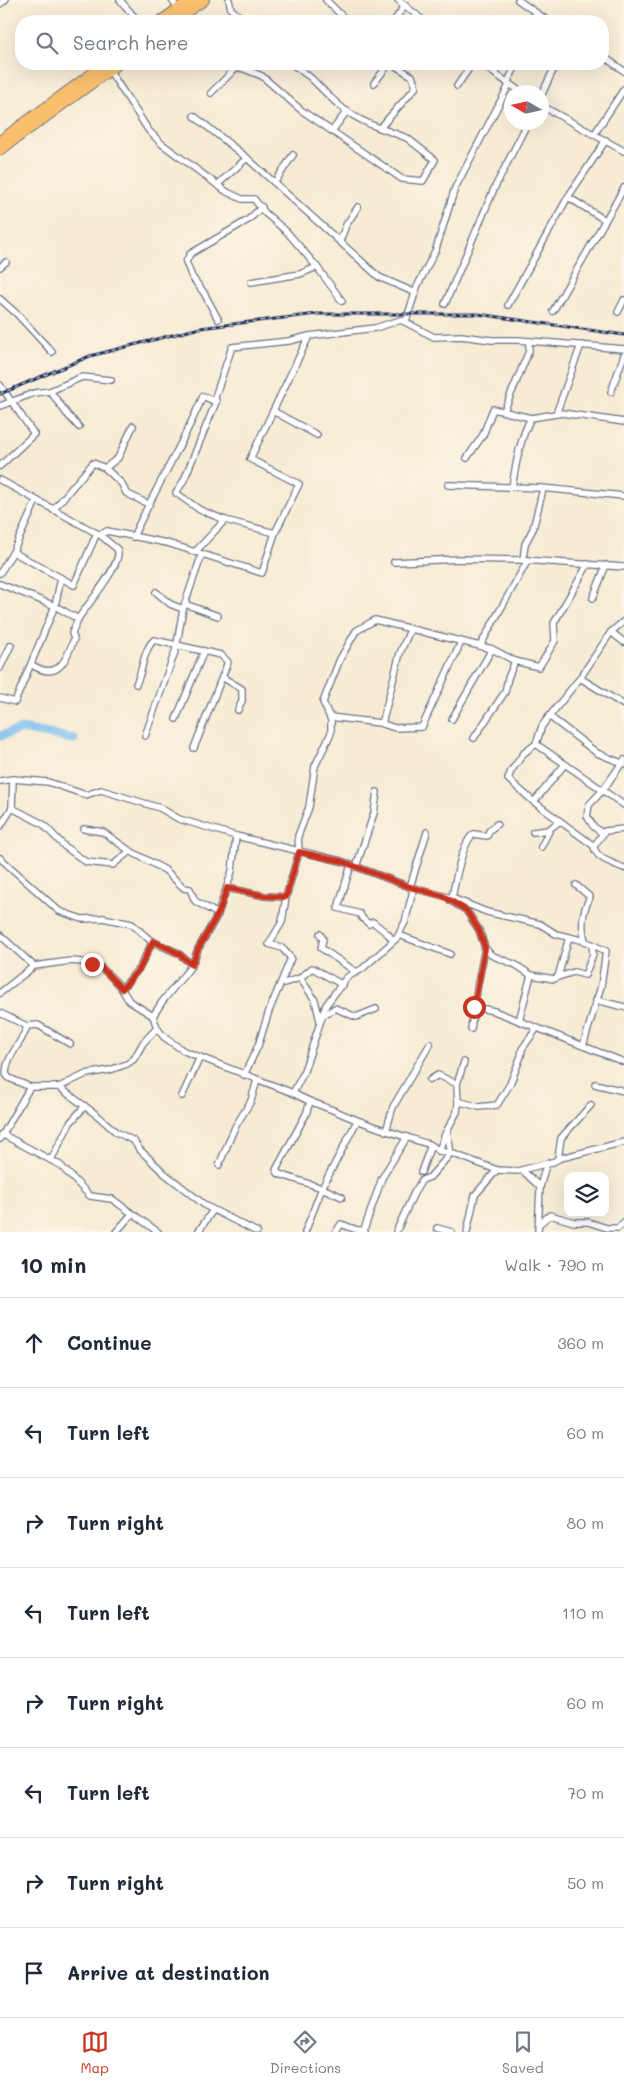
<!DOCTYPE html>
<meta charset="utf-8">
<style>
body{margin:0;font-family:Mali,sans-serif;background:#f6f6f7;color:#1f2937}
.controls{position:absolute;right:15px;bottom:15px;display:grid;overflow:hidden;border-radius:10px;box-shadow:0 5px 20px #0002}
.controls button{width:45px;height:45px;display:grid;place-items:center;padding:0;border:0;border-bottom:1px solid #e0e1e3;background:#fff;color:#1f2937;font:25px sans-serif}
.compass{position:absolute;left:504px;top:85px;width:45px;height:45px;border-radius:50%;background:#fff;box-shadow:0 5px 20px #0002;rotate:279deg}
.stop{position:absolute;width:15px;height:15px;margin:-11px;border:4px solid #c8321e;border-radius:50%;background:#fff}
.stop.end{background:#c8321e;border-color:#fff;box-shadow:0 1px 5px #0008}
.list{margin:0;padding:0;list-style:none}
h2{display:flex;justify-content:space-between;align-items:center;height:65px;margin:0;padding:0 20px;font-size:21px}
h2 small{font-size:16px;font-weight:400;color:#747a83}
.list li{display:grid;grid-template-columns:32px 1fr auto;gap:15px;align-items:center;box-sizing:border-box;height:90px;padding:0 20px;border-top:1px solid #e0e1e3}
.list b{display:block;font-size:19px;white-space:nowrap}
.list em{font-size:16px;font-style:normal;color:#747a83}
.icon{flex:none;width:28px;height:28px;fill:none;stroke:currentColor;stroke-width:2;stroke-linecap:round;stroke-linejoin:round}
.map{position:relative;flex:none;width:624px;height:1232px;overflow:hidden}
.search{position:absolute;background:#fff;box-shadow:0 5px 20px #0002;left:15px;right:15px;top:15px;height:55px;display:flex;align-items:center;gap:12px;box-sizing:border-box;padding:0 18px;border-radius:20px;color:#747a83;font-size:19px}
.sheet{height:785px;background:#fff}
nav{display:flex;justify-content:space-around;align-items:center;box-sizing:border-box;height:70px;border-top:1px solid #e0e1e3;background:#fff;font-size:14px;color:#747a83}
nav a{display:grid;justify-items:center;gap:2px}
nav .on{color:#c8321e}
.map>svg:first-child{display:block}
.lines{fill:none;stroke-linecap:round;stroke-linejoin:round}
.river{stroke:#79bcef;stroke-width:9}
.minor-casing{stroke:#687187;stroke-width:8}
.trunk-casing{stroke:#687187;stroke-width:12}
.minor{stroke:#fff;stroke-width:5.5}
.trunk{stroke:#f9bf6d;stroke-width:10}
.rail-casing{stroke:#1b2f5e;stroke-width:3}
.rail{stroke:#fcf5e5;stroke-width:1;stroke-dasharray:4;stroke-linecap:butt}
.route{stroke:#c8321e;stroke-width:6}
</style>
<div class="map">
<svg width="624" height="1232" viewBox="0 0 624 1232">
<rect width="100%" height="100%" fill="#fcf5e5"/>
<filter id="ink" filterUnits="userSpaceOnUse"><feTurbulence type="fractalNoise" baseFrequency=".02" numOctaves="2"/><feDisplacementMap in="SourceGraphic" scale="10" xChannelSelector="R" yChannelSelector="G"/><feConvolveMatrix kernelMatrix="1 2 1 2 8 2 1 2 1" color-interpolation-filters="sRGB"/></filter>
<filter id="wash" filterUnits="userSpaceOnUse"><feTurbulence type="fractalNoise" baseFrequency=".0096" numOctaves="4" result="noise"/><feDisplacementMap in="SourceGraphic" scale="20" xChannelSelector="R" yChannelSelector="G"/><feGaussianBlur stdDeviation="1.12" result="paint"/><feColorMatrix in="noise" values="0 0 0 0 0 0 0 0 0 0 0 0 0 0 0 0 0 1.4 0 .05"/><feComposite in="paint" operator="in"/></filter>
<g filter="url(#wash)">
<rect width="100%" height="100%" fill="#f7ebd3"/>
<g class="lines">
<path class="river" d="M0,736l22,-7 52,10"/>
</g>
</g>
<g filter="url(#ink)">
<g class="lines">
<g class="minor-casing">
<g id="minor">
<path d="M120,0l18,21"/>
<path d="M172,0l5,8"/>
<path d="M229,0l2,9 13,12"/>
<path d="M326,0l21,21"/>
<path d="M398,0l26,21"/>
<path d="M518,0l30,21"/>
<path d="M0,4l5,-4"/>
<path d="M394,21l11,-16"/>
<path d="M495,21l2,-2"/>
<path d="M603,56l21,15"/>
<path d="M227,64l6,5 9,-1 20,8 39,34 101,69 21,2 12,-21 -28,-22 -27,-10"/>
<path d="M292,64c6,5 13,9 19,14 24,24 35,38 69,50l36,-41 -4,-11 -20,-12"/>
<path d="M481,64l40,28"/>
<path d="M109,70l40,61 13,13 65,48 15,7h12l11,14 22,19 30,35 25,34"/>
<path d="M374,83l15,-19"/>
<path d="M507,83l10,-19"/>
<path d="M457,86l15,-22"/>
<path d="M211,93l29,-29"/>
<path d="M542,94l14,-30"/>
<path d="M542,106l82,45"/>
<path d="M194,116l53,42"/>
<path d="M332,131l15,-20"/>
<path d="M595,133l29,-44"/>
<path d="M275,182l18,-27"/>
<path d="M217,185l30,-27 132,119 37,16"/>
<path d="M568,197l37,23"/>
<path d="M340,241l6,-16 12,-18"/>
<path d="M0,267l6,-5"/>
<path d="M251,282l49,-8 17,-7"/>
<path d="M0,299l17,15 35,38"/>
<path d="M445,304l49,-115 34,-67"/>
<path d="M508,305l60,-108 38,-57"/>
<path d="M553,311l71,-123"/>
<path d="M618,312l6,-12"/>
<path d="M218,319l-14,-26 -12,-16 -6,-15 4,-8 58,-34 14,-13"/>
<path d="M406,321l11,-34 19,-38 19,-61 54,-103"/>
<path d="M309,336l-20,5 -57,6 -17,50 1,5 -32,78 -8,13 24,17 25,10 50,13 24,-49 -49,-25 59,-123 66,-8 26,-8 33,17 27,-1 31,4h26l106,9"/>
<path d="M0,385l34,49 -34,32"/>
<path d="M50,391l32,-14 29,3"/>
<path d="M611,392l13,-37"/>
<path d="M0,406l34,-13 16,-2 17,23 12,13"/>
<path d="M273,411l44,24"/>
<path d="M504,411l25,-60v-10"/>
<path d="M556,414l25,-69"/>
<path d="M467,458l16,-23 10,-26 38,9 31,-5 62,9"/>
<path d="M105,468l17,16 4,9 22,11"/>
<path d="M0,480l100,55 7,-4 60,12 95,30 13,-40"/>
<path d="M448,485l93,3 83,8"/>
<path d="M512,487c4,-23 8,-49 19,-69"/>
<path d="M53,510l40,-47 12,5 13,-10 15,-32"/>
<path d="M133,537c22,-48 50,-93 70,-141l13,6"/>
<path d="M195,552l30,-32"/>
<path d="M523,560l2,-16 8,-15 10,-40"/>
<path d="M394,562l65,-3 64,1 101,7"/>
<path d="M0,573l13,-21 23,-51"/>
<path d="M61,578l13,7 23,-52"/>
<path d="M0,584l55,22 23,13"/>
<path d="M156,592l14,12 13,5"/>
<path d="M593,598l13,-33"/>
<path d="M185,604l33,12"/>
<path d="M624,621l-13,11 -31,46 -32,40 -6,8 -6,18 -12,9 -13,18 -3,8 26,23 60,44c1,13 19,17 30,22"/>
<path d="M611,632l13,10"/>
<path d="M480,646l48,-86"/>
<path d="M32,665c26,16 34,-4 42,-26l-2,-6c2,-4 4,-9 6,-14 8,-13 47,-57 39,-70l-17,-14"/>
<path d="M0,668l11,-23"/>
<path d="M222,677l20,12v12l-4,9"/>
<path d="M580,678l44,27"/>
<path d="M136,684c7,-13 7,-34 18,-44l67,15 7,7 -34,86"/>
<path d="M0,698l15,4 40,-96 6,-28 -48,-26"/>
<path d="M549,716l48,37 27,11"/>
<path d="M330,717l50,6 15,5 27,-1 39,-85"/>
<path d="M176,719l28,-68"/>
<path d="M452,719l40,-70"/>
<path d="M382,724l18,-71 10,-23"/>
<path d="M145,736l31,-87 7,-40 19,-55"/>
<path d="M474,738l31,-46 3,-14 7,-17"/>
<path d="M536,744l88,61"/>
<path d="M0,781l13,-2 35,3 38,13 15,-5 59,18 19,11 57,17 -4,35 -14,43 -20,35 -6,16 -30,37 -9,14"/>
<path d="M534,802l31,-38"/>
<path d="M12,808l31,16 21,22 22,16 27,3 17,-14"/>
<path d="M0,827l12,-19 1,-29"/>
<path d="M84,829l19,3 27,19 35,19 19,18 6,1 5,12 23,13"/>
<path d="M533,832l15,-2 12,-9"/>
<path d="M603,834l-10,-8 -6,-10 2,-11 14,-15 21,-30"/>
<path d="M236,836l105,25 69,26 42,11c3,-15 10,-57 22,-64l13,2 2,-5 8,-7"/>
<path d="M594,846l11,-15 19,-2"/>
<path d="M541,847l9,-18"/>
<path d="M0,858l59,53 23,8 21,-1 29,6 19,17 27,12 14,12"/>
<path d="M351,865l-13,43 22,6 2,4 7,6 4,-2 15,12 5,7"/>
<path d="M356,867l18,-54 3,-21"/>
<path d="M576,885l14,12c-8,15 -9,28 -5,44"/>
<path d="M227,888l38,8 21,1"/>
<path d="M452,898l35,14 53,12 16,10 29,7 21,10 -5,35 -18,60"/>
<path d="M451,901l15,9 13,20 6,18 -7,35 -7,46"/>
<path d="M320,934l3,5 -2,9 35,24"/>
<path d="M0,935l34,31"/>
<path d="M399,935l51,19"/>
<path d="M485,948l6,7 25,10 15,10 23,4 4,-2 11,-40"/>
<path d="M558,977l16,-5 11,3 8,-21 -1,-10"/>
<path d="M300,978l15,22 5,21"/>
<path d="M281,984l19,-6 12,-10 31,17"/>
<path d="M122,989l18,-22 13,-26"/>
<path d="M0,993l34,-27 37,-5 11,1 20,6 18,18 9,15 24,15 4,12 7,9 20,14 109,42c15,9 31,13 47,20 29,13 60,22 91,32l8,6 12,2 46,17 21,1 34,-9"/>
<path d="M596,1000l28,7"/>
<path d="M475,1007l19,4 130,51"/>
<path d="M0,1013l27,13 11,-1 32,19"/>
<path d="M322,1016l13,-8 21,9 20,-8"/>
<path d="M519,1021l12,-46"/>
<path d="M27,1026c-4,17 -21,29 -21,48l3,4 21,9"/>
<path d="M244,1075l14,-29 11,-35 22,-53 -9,-10 -13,-4 13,-22 4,-25 13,-45 -1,-16 11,-29 6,-41 16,-33v-13l-8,-18 17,-43 16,-28 19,-11 117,29 23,12 24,6 16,-26 -1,-18 34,-59"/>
<path d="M430,1080l8,-5 19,9"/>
<path d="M595,1084l29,7"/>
<path d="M59,1087l39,29 18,16 18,9 5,8 25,24 42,33 51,26"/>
<path d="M293,1093l10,-19 23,-69 21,-28 15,-8 35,-31 8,-16 8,-31 -3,-4 17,-55"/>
<path d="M182,1096l18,-39"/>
<path d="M310,1102l-4,12 -30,56 3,4 43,14 20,9"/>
<path d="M458,1104l3,-2 18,5 18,-2 13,-21 11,-28 1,-7 15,-21"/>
<path d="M386,1131l7,-24 37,-63"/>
<path d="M2,1134l58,31 30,31 22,3 46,33"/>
<path d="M0,1139l30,-52h29l27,-13 24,-4 17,-6 7,-5 9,-16 14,-15"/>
<path d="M439,1151l6,-17 12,-22 1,-8 -1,-20 7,-22"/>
<path d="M558,1159l3,-21 30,-33"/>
<path d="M51,1160l19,-37 15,-17"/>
<path d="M219,1165l16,-38 16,-26 6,-21"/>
<path d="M522,1170l18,17"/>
<path d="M421,1172l10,-27"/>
<path d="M539,1224l11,-9 24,7h14l19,6h11l6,-6"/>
<path d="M437,1228l15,4"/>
<path d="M116,1232l16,-18"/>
<path d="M198,1232l15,-22"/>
<path d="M305,1232l17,-44 35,-67"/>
<path d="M336,1232l5,-8 16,6h7"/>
<path d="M365,1232l-1,-2 18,-52 25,-41"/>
<path d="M396,1232l18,-39 8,-13 8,-3 21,-24 -4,-23"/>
<path d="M467,1232l8,-37 22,-25"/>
<path d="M538,1232l2,-45 6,-22 15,-7 63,-16"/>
</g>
</g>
<g class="trunk-casing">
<g id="trunk">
<path d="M161,21l30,-21"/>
<path d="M173,21l31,-21"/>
<path d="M0,141l105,-77"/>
<path d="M0,150l118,-86"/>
</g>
</g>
<use href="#minor" class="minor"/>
<use href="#trunk" class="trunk"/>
<g class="rail-casing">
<path id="rail" d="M0,394l90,-38 110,-28 117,-14h161l146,21"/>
</g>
<use href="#rail" class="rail"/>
</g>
</g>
<g class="lines" filter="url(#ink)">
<path class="route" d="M92,964l10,4 20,21 18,-21 13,-27 25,12 14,12 6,-16 21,-37 8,-24 38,8 21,1 13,-45 42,9 69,26 33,9 23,14 13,20 6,18 -11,59"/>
</g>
</svg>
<div class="controls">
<button><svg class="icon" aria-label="layers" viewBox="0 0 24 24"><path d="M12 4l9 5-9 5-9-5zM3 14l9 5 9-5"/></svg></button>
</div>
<svg class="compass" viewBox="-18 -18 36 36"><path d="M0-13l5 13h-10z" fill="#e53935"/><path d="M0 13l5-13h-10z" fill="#747a83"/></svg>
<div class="stop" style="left:474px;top:1007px"></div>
<div class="stop end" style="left:92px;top:964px"></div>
<div class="search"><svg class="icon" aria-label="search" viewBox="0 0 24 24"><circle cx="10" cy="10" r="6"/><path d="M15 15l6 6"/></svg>Search here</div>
</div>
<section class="sheet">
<h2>10 min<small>Walk · 790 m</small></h2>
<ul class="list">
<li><svg class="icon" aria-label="ahead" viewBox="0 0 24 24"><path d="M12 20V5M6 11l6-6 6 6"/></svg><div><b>Continue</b></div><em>360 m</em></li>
<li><svg class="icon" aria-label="left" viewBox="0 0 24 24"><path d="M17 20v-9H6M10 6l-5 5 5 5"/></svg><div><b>Turn left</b></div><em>60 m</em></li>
<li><svg class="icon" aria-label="right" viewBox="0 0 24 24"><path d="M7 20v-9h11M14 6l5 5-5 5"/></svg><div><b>Turn right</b></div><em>80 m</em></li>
<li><svg class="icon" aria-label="left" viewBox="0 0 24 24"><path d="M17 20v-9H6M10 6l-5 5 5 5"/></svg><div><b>Turn left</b></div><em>110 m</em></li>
<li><svg class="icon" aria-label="right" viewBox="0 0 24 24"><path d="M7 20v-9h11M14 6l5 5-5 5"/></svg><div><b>Turn right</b></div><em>60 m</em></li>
<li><svg class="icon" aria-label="left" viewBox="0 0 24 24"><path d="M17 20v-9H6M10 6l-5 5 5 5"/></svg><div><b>Turn left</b></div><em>70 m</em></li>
<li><svg class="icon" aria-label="right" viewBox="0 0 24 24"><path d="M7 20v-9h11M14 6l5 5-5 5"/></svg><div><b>Turn right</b></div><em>50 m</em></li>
<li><svg class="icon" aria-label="arrive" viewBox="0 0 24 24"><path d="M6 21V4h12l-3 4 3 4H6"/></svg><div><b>Arrive at destination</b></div></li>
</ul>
</section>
<nav>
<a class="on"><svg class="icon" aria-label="map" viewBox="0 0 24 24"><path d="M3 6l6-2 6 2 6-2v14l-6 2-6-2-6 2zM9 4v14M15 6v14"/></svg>Map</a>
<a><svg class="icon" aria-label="directions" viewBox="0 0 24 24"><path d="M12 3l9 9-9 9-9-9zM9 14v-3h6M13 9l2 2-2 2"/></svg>Directions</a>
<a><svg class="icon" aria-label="saved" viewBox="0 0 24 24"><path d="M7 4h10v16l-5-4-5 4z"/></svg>Saved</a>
</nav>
